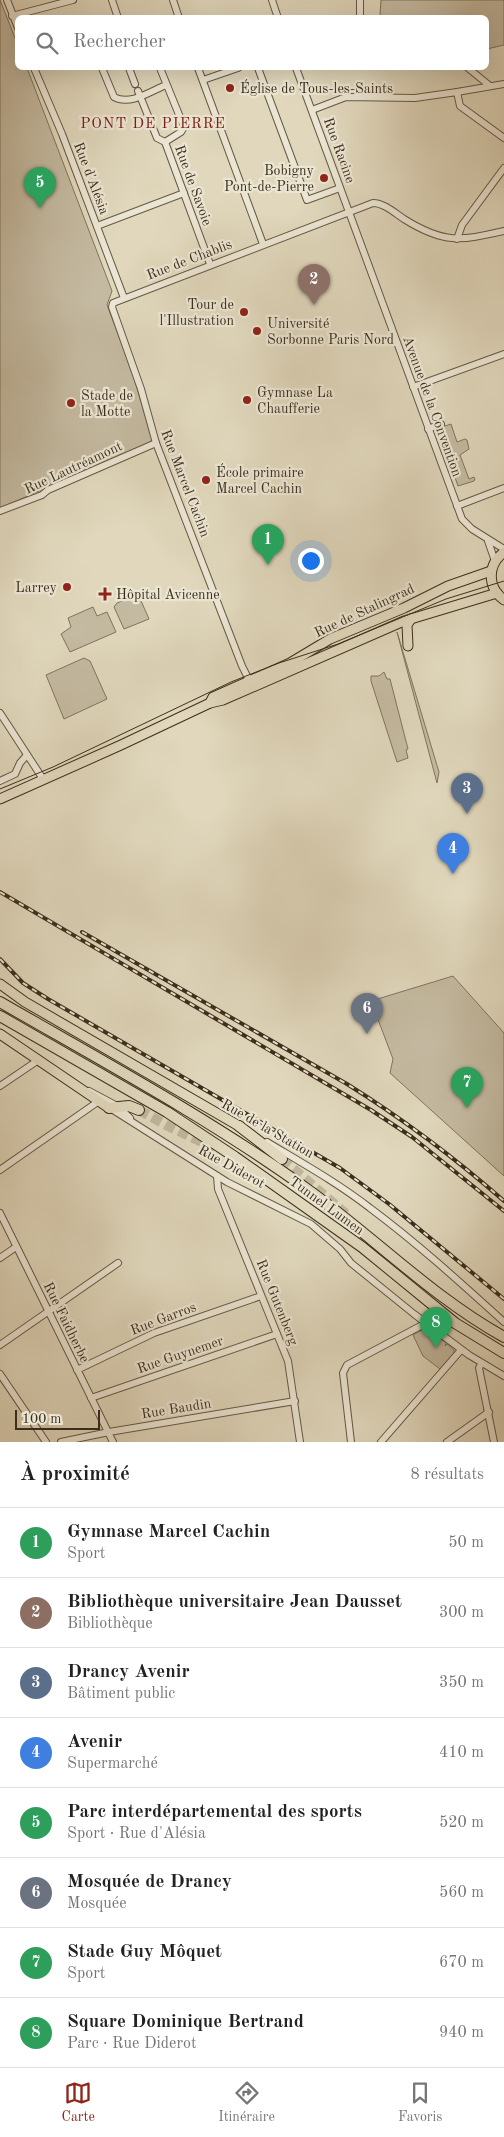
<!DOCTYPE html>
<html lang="fr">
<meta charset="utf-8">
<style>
body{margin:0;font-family:"Old Standard TT",serif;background:#f6f6f6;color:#222}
.scale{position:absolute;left:15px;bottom:12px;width:85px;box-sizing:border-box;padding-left:5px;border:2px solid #3c2e1b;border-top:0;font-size:14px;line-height:18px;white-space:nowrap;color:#3c2e1b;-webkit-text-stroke:4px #ebe5d3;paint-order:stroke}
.you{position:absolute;left:310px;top:560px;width:18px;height:18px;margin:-12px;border:4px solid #fff;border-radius:50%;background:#1a73e8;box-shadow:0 0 0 8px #1a73e833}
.badge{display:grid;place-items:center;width:32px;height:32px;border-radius:50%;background:#8f2418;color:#fff;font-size:16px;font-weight:700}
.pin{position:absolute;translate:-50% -41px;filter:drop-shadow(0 1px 2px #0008)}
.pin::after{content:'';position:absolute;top:26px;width:18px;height:15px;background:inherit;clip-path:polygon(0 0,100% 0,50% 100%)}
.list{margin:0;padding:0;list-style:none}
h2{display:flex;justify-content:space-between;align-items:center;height:65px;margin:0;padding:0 20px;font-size:21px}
h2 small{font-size:16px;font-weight:400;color:#767676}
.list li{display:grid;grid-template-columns:32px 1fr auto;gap:15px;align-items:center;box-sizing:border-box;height:70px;padding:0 20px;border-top:1px solid #e0e0e0}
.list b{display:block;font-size:19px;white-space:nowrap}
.list p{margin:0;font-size:16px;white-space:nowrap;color:#767676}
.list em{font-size:16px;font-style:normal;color:#767676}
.icon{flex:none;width:28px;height:28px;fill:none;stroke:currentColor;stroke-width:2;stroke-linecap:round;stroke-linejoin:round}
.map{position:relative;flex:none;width:504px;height:1442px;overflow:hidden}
.search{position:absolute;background:#fff;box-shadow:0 5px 20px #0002;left:15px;right:15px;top:15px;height:55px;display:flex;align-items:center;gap:12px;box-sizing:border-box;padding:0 18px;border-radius:8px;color:#767676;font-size:19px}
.sheet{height:625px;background:#fff}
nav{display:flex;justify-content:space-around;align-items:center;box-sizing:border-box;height:70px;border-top:1px solid #e0e0e0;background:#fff;font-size:14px;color:#767676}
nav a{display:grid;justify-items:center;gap:2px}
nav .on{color:#8f2418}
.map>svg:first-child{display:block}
.green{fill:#c4baa1;stroke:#80745e}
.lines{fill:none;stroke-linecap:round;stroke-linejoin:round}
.highway-tunnel{stroke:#bfb59c;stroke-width:10;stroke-dasharray:10 5;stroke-linecap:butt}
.minor-casing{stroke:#655843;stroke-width:8}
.major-casing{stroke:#3c2e1b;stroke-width:11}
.highway-casing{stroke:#3c2e1b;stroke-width:12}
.minor{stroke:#ebe5d3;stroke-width:6}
.major{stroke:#e0d7bc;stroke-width:9}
.highway{stroke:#e0d7bc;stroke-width:10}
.tram{stroke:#3c2e1b;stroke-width:1}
.rail-casing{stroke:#3c2e1b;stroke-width:4}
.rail{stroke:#ebe5d3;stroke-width:2;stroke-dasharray:5.5;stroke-linecap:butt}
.poi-dot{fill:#8f2418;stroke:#ebe5d3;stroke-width:2}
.labels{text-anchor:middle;stroke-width:4.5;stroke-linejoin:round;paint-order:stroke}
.poi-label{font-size:14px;fill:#3c2e1b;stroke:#ebe5d3;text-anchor:start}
.street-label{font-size:14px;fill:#3c2e1b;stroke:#ebe5d3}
.neighbourhood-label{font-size:15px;letter-spacing:1px;fill:#7a1f14;stroke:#ebe5d3}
</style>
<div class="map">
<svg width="504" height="1442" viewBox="0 0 504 1442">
<rect width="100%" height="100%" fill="#e0d7bc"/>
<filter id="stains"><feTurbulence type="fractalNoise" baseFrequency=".004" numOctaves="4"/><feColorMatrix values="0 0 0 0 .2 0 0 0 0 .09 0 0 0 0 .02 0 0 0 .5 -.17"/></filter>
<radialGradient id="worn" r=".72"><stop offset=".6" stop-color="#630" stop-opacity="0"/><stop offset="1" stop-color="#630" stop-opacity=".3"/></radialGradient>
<g class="green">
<path d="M0,0l17,43 1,25h9l85,223 -5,14 24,63 21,71 -2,4 -150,65z"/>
<path d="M381,0h123v45l-17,4 -1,-31 -104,-1 -2,-3z"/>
<path d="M451,424l6,18 8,-3 2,1 2,9 -9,6 9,24 5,-2 1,2 -1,2 -16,5 -18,-51 3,-5 -1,-3z"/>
<path d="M138,594l11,25 -25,10 -10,-22 3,-4z"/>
<path d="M93,607l4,9 10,-4 9,20 -46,20 -9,-18 10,-7 -3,-9z"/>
<path d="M397,632l42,140 -2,11z"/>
<path d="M84,658l6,3 17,38 -43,20 -18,-44z"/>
<path d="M384,672l3,7h3l18,70 -2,1 2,8 -11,4 -26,-81v-5h8z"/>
<path d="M453,976l51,57v143l-114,-103 3,-14 -22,-58z"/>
<path d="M424,1329l5,1 17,13 -1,3 2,-2 7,6v3l-14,16 -17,-13 -10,-21z"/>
</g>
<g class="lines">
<g class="highway-tunnel">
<path d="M139,1110l29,16 51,24"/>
<path d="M282,1159l64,55"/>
</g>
<g class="minor-casing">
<g id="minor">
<path d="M7,0l11,28"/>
<path d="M112,0l6,18"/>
<path d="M173,0l6,18"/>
<path d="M272,0l6,18"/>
<path d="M360,0v18"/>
<path d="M12,16l61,-16"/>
<path d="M34,68l28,66 62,164"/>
<path d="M102,68l12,29c16,9 37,-6 52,-12"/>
<path d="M129,68l6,16"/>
<path d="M160,68l24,59 -3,5 -16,10"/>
<path d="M198,68l65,176"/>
<path d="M258,68l49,132 33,-12"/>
<path d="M296,68l166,451 10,10 32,20"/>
<path d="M468,68l22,18"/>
<path d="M203,80l35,-12"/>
<path d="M138,91l19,47 8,4"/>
<path d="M457,92l47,-8"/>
<path d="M312,110l34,-13 69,1 42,-6 3,14 44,32"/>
<path d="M165,142l45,122"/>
<path d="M97,226l87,-33"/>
<path d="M457,239l5,-14 42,-57"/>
<path d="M413,387l91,-33"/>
<path d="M428,429l13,-5"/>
<path d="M457,506l47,-18"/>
<path d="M0,511l42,-16 6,-5 108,-47"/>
<path d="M488,541l7,20"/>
<path d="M251,680l-4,-4 -5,-10 -86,-223 -15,-54 -29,-82 1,-4 260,-100c11,0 22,10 31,16 40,25 56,22 100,12"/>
<path d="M0,713l43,66"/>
<path d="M0,781l15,-7 5,-11 7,-8"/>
<path d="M0,1086l37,-25"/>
<path d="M89,1091l30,16 11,11"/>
<path d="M110,1108l117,74 84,42 29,25 11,14 63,51 55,41 35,21"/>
<path d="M267,1142c35,21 71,41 103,66 47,35 91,75 134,114"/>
<path d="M0,1170l99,-69"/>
<path d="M217,1176l1,13 70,172 12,81"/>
<path d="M0,1213l113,229"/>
<path d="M0,1258l16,-11"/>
<path d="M0,1345l118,-82"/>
<path d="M481,1364l-2,4 15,74"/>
<path d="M77,1370l77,-37 107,-37"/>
<path d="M0,1374l46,68"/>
<path d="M91,1398l186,-64"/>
<path d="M61,1442l48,-10 186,-31"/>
<path d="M351,1442l-8,-69 4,-8 79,-42"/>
<path d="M381,1442l80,-92"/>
<path d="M447,1442l42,-30"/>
</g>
</g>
<g class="major-casing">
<g id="major">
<path d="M504,552c-17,13 -17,35 0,48"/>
<path d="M408,646l-1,-21 4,-6"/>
<path d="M210,703l3,-6 77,-34 40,-24 74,-31 44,-22 43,-15"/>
<path d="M0,799l121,-54 89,-42 13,-3 181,-79 93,-28"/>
<path d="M0,984l25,18 214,124"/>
<path d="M0,1034l109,74"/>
</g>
</g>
<g class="highway-casing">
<g id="highway">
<path d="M0,1002c104,60 210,117 307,187 67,48 125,108 197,148"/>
<path d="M0,1016l167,96 68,45 127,90 93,76 49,30"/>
<path d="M109,1108l20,-2 10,4"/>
<path d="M239,1126l43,33"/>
</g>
</g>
<use href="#minor" class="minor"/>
<use href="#major" class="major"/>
<use href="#highway" class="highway"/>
<path class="tram" d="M0,789l53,-22 178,-85 48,-19 59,-19 108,-45 58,-18"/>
<g class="rail-casing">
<g id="rail">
<path d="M0,892l371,218 41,27 92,74"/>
<path d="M82,932l265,152c56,35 108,74 157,117"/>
<path d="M0,959l23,24 25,16 292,169 49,36 115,95"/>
</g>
</g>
<use href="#rail" class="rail"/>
</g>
<g class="poi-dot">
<circle cx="230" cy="88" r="5"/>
<circle cx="324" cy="178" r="5"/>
<circle cx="244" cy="312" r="5"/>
<circle cx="257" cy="331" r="5"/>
<circle cx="247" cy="400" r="5"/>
<circle cx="71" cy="403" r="5"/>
<circle cx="206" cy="480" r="5"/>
<circle cx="67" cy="587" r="5"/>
<path d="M102.5 586.5h5v5h5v5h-5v5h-5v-5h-5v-5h5z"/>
</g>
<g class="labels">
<g class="poi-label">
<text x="240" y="93">Église de Tous-les-Saints</text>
<text x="314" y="175" text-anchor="end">Bobigny<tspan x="314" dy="16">Pont-de-Pierre</tspan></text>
<text x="234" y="309" text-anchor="end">Tour de<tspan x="234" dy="16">l'Illustration</tspan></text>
<text x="267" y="328">Université<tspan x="267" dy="16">Sorbonne Paris Nord</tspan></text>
<text x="257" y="397">Gymnase La<tspan x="257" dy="16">Chaufferie</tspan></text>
<text x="81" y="400">Stade de<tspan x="81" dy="16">la Motte</tspan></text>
<text x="216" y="477">École primaire<tspan x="216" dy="16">Marcel Cachin</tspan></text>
<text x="57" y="592" text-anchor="end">Larrey</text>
<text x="116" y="599">Hôpital Avicenne</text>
</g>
<g class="street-label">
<text transform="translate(340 150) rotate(70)" y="5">Rue Racine</text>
<text transform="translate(92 178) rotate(69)" y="5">Rue d'Alésia</text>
<text transform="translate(194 185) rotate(70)" y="5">Rue de Savoie</text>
<text transform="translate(189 259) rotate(-21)" y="5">Rue de Chablis</text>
<text transform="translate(433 406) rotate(70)" y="5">Avenue de la Convention</text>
<text transform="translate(73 467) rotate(-25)" y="5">Rue Lautréamont</text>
<text transform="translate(186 483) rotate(69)" y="5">Rue Marcel Cachin</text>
<text transform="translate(364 610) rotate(-25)" y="5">Rue de Stalingrad</text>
<text transform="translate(268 1128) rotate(30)" y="5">Rue de la Station</text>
<text transform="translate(232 1166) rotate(29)" y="5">Rue Diderot</text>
<text transform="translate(327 1205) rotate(36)" y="5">Tunnel Lumen</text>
<text transform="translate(278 1302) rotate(68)" y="5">Rue Gutenberg</text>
<text transform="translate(163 1318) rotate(-21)" y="5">Rue Garros</text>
<text transform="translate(67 1322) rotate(64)" y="5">Rue Faidherbe</text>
<text transform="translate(180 1354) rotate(-19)" y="5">Rue Guynemer</text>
<text transform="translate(176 1408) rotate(-9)" y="5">Rue Baudin</text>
</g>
<g class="neighbourhood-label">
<text x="153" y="128">PONT DE PIERRE</text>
</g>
</g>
<rect width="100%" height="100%" filter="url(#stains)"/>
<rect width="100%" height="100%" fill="url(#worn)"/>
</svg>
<div class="scale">100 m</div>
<div class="you"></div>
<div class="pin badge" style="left:268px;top:565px;background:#2e9e5b">1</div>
<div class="pin badge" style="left:314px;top:305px;background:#8d6e63">2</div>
<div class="pin badge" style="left:467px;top:814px;background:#5c6f8a">3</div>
<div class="pin badge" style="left:453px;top:874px;background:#3f7fe0">4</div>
<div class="pin badge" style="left:40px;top:208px;background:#2e9e5b">5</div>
<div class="pin badge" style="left:367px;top:1034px;background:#6b7280">6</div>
<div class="pin badge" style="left:467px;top:1108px;background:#2e9e5b">7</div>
<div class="pin badge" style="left:436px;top:1348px;background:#2e9e5b">8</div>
<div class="search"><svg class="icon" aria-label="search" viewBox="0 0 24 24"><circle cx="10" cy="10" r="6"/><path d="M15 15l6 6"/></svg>Rechercher</div>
</div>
<section class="sheet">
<h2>À proximité<small>8 résultats</small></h2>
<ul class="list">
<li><span class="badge" style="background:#2e9e5b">1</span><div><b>Gymnase Marcel Cachin</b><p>Sport</p></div><em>50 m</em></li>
<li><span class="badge" style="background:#8d6e63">2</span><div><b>Bibliothèque universitaire Jean Dausset</b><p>Bibliothèque</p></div><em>300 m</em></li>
<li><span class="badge" style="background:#5c6f8a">3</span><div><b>Drancy Avenir</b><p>Bâtiment public</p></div><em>350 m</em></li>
<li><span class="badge" style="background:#3f7fe0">4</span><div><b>Avenir</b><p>Supermarché</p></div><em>410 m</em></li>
<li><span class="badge" style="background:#2e9e5b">5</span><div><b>Parc interdépartemental des sports</b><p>Sport · Rue d'Alésia</p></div><em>520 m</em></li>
<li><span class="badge" style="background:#6b7280">6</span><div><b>Mosquée de Drancy</b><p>Mosquée</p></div><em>560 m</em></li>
<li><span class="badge" style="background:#2e9e5b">7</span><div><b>Stade Guy Môquet</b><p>Sport</p></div><em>670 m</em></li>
<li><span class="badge" style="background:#2e9e5b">8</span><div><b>Square Dominique Bertrand</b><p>Parc · Rue Diderot</p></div><em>940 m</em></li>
</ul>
</section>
<nav>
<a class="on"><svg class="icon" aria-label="map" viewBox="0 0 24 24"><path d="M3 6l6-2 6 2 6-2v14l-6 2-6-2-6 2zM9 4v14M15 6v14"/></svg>Carte</a>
<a><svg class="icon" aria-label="directions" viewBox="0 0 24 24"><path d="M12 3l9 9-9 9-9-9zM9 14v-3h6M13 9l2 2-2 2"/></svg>Itinéraire</a>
<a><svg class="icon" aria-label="saved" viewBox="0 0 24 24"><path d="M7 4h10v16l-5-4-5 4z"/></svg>Favoris</a>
</nav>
